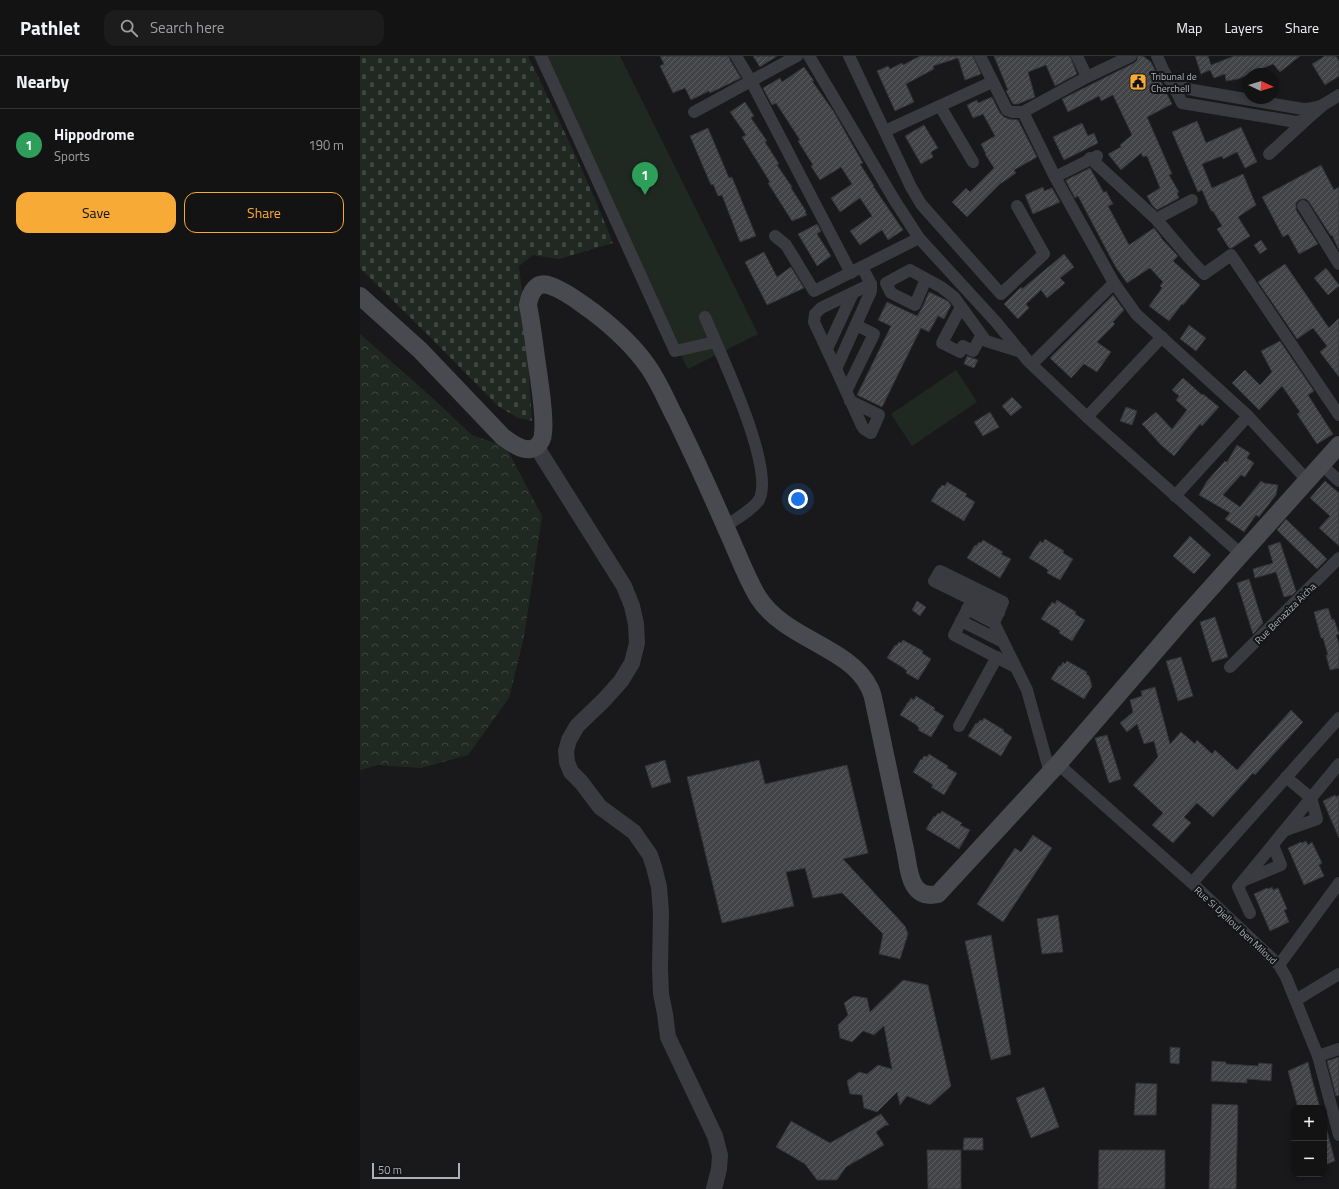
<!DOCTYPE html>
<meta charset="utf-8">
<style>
body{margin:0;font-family:"Titillium Web",sans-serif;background:#1c1c1d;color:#f1f3f6}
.controls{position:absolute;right:12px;bottom:12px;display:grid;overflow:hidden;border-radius:8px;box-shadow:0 2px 6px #0003}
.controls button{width:36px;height:36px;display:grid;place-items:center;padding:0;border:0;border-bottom:1px solid #323234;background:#131314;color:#f1f3f6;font:20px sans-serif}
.compass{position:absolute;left:883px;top:12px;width:36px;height:36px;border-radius:50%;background:#131314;box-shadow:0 2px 6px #0003;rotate:94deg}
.scale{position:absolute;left:12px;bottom:10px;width:88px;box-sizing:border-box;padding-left:4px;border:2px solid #abb1bb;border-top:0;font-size:11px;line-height:14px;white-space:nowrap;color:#abb1bb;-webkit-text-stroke:3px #141416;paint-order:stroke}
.you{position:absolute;left:438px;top:443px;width:14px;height:14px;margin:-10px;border:3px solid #fff;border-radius:50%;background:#1a73e8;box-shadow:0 0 0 6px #1a73e833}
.badge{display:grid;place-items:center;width:26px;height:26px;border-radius:50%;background:#f7aa35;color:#fff;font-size:13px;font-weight:700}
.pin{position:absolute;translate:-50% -33px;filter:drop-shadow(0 1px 2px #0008)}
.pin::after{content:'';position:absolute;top:21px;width:14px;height:12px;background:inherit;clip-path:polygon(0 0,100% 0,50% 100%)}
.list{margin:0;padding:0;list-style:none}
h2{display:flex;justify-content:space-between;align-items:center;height:52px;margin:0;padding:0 16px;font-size:17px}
h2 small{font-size:13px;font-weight:400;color:#9d9ea0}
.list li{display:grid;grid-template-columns:26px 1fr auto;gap:12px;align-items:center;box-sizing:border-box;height:72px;padding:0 16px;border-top:1px solid #323234}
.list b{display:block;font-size:15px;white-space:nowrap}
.list p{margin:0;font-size:13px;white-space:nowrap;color:#9d9ea0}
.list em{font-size:13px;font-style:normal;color:#9d9ea0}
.actions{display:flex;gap:8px;padding:12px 16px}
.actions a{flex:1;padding:9px 0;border:1px solid #f7aa35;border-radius:12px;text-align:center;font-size:14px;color:#f7aa35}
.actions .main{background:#f7aa35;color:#111}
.icon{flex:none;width:22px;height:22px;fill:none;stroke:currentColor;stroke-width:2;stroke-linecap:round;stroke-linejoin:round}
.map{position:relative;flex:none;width:979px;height:1133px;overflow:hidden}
header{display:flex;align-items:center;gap:24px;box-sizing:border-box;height:56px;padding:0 20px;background:#131314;border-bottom:1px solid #323234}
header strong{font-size:19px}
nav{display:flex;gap:22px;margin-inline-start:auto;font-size:14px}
.search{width:280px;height:36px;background:#1c1c1d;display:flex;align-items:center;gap:10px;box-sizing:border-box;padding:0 14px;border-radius:12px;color:#9d9ea0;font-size:15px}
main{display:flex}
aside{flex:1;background:#131314}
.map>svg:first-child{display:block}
.forest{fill:url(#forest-crowns)}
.cemetery{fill:url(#cemetery-stones)}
.park{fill:#202921}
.building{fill:url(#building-hatch);stroke:#333337}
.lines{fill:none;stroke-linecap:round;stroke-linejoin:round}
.minor{stroke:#3a3b40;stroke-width:12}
.tertiary{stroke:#3a3b40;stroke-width:16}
.secondary{stroke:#484a50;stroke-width:18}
.labels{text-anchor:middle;stroke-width:4;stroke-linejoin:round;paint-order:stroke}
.poi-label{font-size:10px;fill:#abb1bb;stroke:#141416;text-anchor:start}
.street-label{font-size:10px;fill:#abb1bb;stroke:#141416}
</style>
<header>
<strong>Pathlet</strong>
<div class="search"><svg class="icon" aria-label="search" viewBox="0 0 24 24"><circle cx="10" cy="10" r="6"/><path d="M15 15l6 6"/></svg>Search here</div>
<nav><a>Map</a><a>Layers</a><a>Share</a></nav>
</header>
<main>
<aside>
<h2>Nearby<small></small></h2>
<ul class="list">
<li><span class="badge" style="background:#2e9e5b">1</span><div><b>Hippodrome</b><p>Sports</p></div><em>190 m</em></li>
</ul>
<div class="actions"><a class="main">Save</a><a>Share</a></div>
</aside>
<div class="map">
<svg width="979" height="1133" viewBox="0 0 979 1133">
<defs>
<pattern id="forest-crowns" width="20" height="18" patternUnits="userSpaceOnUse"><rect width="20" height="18" fill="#202921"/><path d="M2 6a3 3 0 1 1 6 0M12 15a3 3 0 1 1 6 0" fill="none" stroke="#3e463f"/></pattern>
<pattern id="cemetery-stones" width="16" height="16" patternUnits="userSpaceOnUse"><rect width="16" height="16" fill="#202921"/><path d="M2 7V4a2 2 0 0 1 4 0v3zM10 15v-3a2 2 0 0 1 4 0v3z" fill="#3e463f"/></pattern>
<pattern id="building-hatch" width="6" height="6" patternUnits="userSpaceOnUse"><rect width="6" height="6" fill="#434448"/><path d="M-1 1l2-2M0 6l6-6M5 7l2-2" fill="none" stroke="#5b5d60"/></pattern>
</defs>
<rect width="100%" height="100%" fill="#19191b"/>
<path class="forest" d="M0,278l67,59 45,42 34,12 36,69 -18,121 -15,61 -41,57 -47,13 -43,-3 -18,5z"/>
<path class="cemetery" d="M0,0h168c30,62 60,123 85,187l-54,16 -26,-4 -14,11 1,10 4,26 8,119 -14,-3 -20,-12 -68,-69 -70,-69z"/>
<g class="park">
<path d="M173,0h87l138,278 -70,35z"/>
<path d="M596,314l21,32 -65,44 -21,-32z"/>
</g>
<g class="building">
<path d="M300,0h69l1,4 11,18 -31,15 -1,-2 -18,9 -6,-12 -12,5 -13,-27 4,-2z"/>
<path d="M393,0h24l-17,11z"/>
<path d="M560,0h53l8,18 -16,6 -7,-22 -25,8 1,3 -28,15 8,18 -19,9 -18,-40 11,-5 2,3 12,-6 1,2z"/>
<path d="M634,0h76l7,18 -22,12 -9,-21 -18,7 7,25 -17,7h-5l-7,-13 2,-1z"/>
<path d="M778,0h5l8,6 21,42 -25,13 25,57 -3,1 10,17 -2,1 2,5 -22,12 -5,-5 -5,-9 13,-8 -13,-32 -4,1 -2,-4 -20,17 -13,-16 13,-7 -1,-2 12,-10 -19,-40 -12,6 -2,-5 -31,16 -6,-13 72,-36 3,-3z"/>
<path d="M835,0h13l3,9 23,-9h66l-20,16 -7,-8 -35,15 -12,2 -1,-7 -11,4 -4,-8 -9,4z"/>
<path d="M965,0h11l3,5v15l-14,9 -13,-21z"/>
<path d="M444,11l10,14h-2l22,31 14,25 15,26 -3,1 14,22h-1l30,44 -15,10 -6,-10 -22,15 -10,-14 22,-15 -12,-18 -20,14 -9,-14 21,-14 -11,-17 -21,13 -9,-14 2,-1 -15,-24 2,-1 -24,-37 -4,2 -9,-17 17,-10 2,4z"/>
<path d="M632,41l8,16 4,4 5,2 9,1 19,37 -23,13 2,3 -16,11 -33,33 -15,-15 14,-14 4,4 24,-24 -9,-14h1l-5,-10 14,-8 -12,-22 -10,4 -6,-13 10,-5 1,3z"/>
<path d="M385,46l9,14 -3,2 16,23 -2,1 14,22 -2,1 15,22 -1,1 15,23 -1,1 2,3 -15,6 -24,-38 2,-1 -28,-45 4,-2 -16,-23z"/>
<path d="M837,65l9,22 35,-16 16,35 -12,6 -8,-16 -14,7 -1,-3 -20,8 10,24 31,-14 13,31 -18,12 12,19 -18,12h-3l-12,-19 5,-3 -9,-15h-2l-9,-21 -4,2 -26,-60z"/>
<path d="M722,67l6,13 6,-3 4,10 -34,17 -11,-23z"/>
<path d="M564,69l14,23 -7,4 2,5 -12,7 -16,-28z"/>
<path d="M348,72l21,50 3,-1 24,59 -16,6 -18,-47 -4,1 -5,-12 -2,1 -21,-49z"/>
<path d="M961,109l13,25 5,-3v63l-7,-15 -1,1 -22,-34 -3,-3h-4l-3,1 -3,3v7l22,34 -19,10 -11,-20 -5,3 -21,-40z"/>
<path d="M730,112l14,25 2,-2 7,13 -5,2 21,39 25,-17 7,9v1l17,18 -5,5 27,24 -17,20 -1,-1 -13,17 -20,-15 13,-18 -2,-2 3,-4 -13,-14 -23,15 -12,-17 -37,-70 -3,2 -9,-17v-1z"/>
<path d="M683,131l1,4 8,-3 8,14 -27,12 -8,-19z"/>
<path d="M457,168l4,7 -4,3 14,22 -14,10 -19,-32z"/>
<path d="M901,184l6,9 -7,5 -6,-9z"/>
<path d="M404,196l13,25 14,-10 13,21 -37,17 -22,-43z"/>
<path d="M704,198l10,13 -14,11 5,5 -18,15 -6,-8 -15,14 3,4 -11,11 -14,-15 17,-17 1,2z"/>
<path d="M925,208l44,64 10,-10v59l-19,-25 7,-6 -14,-18 -16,11 -39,-57z"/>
<path d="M966,212l13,17v1l-11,9 -14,-17z"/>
<path d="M569,236l19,9 3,4 -7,14 -6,-3 -9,16 -8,-4 -39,79 -25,-12 34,-69 -13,-6 9,-18 30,14 5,-8z"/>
<path d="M753,239l11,15 -11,12 2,2 -18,18 14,10 -14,20 -13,-8 -13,14 -21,-20z"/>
<path d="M829,269l17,13 -10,13 -16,-12z"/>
<path d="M920,285l34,50 -6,4 25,39 -16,10 -20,-30 3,-2 -18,-26 -23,24 -27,-27 13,-13 15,15 12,-13 -11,-21z"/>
<path d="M607,300l11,4 -4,8 -10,-4z"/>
<path d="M823,322l19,17 1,-1 16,13 -17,19 -2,-2 -26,32 -13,-11 -19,-21 14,-12 16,17 15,-19 -11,-10 3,-4 -7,-6z"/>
<path d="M652,341l10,10 -11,9 -9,-10z"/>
<path d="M766,351l11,4 -5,14 -12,-4z"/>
<path d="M630,356l9,15 -16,9 -9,-14z"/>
<path d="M877,389l13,8 -3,5 7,5 -9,14 -4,-2 -18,20 17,12 21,-26 3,2 14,2 -2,10 -17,22 -3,-2 -12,17 -19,-13 5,-6 -31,-18 8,-14 18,-20 2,1z"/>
<path d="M965,425l14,12v53l-20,-18 11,-12 -20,-18z"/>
<path d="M587,426l20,12 -2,2 10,6 -11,19 -33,-20 8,-13h1l2,-3 3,1z"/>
<path d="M926,463l41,40 -10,10 -40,-39z"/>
<path d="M830,480l21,19 -17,19 -21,-18z"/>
<path d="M685,483l19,12 -1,2 10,6 -13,21 -13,-7 1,-3 -4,-3 -15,-9 8,-13h1l2,-4 3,2z"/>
<path d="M623,484l20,12 -2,2 10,5 -11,19 -33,-20 8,-13 1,1 3,-4 2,1z"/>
<path d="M920,486l16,49 -4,4 -8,2 -8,-25 -21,6 -2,-9 20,-6 -5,-17z"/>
<path d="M889,523l14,44 -10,11 -16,-51z"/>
<path d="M697,544l19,12 -1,2 10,6 -13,21 -13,-8 1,-2 -4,-3 -15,-9 8,-13h1l2,-4 3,2z"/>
<path d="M557,545l9,6 -6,9 -8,-6z"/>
<path d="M968,552l4,12 2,-1 5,15 -3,1 3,9v24l-9,2 -4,-15h2l-5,-17h-2l-7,-26z"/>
<path d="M855,561l13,40 -16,5 -12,-40z"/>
<path d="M543,584l20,11 -1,2 9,6 -13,21 -12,-7 1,-2 -5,-4 -15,-9 8,-13 1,1 3,-4 2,1z"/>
<path d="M821,601l12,39 -15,5 -12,-40z"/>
<path d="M707,605l20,11 -1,2 3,2 3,10 -8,13 -33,-20 8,-13h2l2,-4 2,2z"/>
<path d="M795,631l15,57 11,-12 14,12 2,-4 15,14 3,-4 22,20 54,-60 12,12 -48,53 -2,-2 -40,44 -16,-14 -13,14 7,6 -18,20 -21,-18 11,-12 -30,-28 25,-28 -4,-16 -10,3 -7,-20 -10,8 -7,-9 13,-11 -3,-12 12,-4 -1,-5z"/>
<path d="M556,640l19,12 -1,2 10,6 -13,21 -13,-7 1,-2 -4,-4 -15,-9 8,-13h1l2,-4 3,2z"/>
<path d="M624,662l20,12 -1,1 9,6 -11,19 -33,-20 8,-13 1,1 3,-4 2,1z"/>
<path d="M747,679l14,44 -12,4 -14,-45z"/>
<path d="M569,698l19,12 -1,2 10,5 -13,22 -13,-8 2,-2 -20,-13 8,-13 1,1 2,-4 3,1z"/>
<path d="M305,704l6,22 -19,6 -7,-22z"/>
<path d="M399,704l6,24 82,-19 21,88 -25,6 62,67 3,8 -8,25 -21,-5 4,-20 -41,-41 -29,5 -8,-30 -19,4 8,34 -72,17 -35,-146z"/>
<path d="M975,739l1,2 3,-2v43l-16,-37z"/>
<path d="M582,755l20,12 -2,2 10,5 -11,19 -33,-20 8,-13 1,1 3,-4 2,1z"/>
<path d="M673,779l19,13 -49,74 -26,-18 38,-56 6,4z"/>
<path d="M946,785l2,4 4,-3 10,21 -3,2 5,11 -20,9 -16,-37 13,-6 1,1z"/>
<path d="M912,831l1,3 5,-2 9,21 -3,1 5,12 -19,9 -16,-37 13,-6 1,1z"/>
<path d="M698,859l5,37 -21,2 -5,-35z"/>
<path d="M631,879l20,119 -20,6 -26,-119z"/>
<path d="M543,924l25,5 23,101 -21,19 -23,-9 -7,9 -3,-13 -20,20 -13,-4 -2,-13 -12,-1 -3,-13 12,-9 8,2 11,-9 14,4 -8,-43 -10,9 -11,-4 -11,11 -12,-4 -2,-13 10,-10 -4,-12 10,-7 13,2 3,14z"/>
<path d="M810,991l10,1 -1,16 -9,-1z"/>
<path d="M979,1001v38l-3,1 -9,-35z"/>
<path d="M852,1005l14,1v2l32,2 1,-3 13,1 -1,17 -24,-2v4l-36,-2z"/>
<path d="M948,1006l4,17 8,29h-22l-10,-37z"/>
<path d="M776,1027l21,1 -1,31h-22z"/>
<path d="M684,1031l15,40 -28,11 -15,-40z"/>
<path d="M852,1048l26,1 -2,84h-27z"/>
<path d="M521,1058l8,11h-3l-10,7 8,13 -38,22 -9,13h-20l-12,-16 -29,-17 15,-26 39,22z"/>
<path d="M967,1075l8,30 -11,4v-33z"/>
<path d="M604,1082h19v12h-20z"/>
<path d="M567,1094h34v39h-33z"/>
<path d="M739,1094h66v39h-67z"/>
</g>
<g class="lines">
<g class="minor">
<path d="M181,0l134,295 40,-9"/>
<path d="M376,0l15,25 100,192"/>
<path d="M449,0l86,145 24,37 77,84 32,39 59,56 154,137"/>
<path d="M489,0l62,131 10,17 7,8 73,82 43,-40 -27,-48"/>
<path d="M620,0l27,54 5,2h11l64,-35 44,-21"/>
<path d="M717,0l10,21"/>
<path d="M797,0c10,23 10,28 36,34l110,19c18,-1 22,-5 36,-14"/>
<path d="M812,27l10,20 114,19 10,-2 16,-14"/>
<path d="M580,50l33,56"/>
<path d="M334,56l103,-56"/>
<path d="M663,56l32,65 59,106 22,31 112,102 59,64"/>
<path d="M525,75l107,-49"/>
<path d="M909,98l37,-34"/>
<path d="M730,102l66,61 34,40 14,15 27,-19 108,160"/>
<path d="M695,121l42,-21"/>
<path d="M943,150l36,58"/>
<path d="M796,163l36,-19"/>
<path d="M415,180l11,9 28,46 105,-53"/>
<path d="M566,223l-11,26 -24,-12 -5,-10 24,-13 31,17 13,10 32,44 35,11"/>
<path d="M601,251l-19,36 18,9 3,-6 10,5 8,-15"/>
<path d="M345,261c14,34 71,151 54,183 -5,8 -25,21 -34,26"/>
<path d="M467,293l26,-56"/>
<path d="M672,308l82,-81"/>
<path d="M476,313l-22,-47 1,-8 6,-6 50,-24"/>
<path d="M486,335l28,-57 -18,-9"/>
<path d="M490,345l29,14 -8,18 -7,-4 -2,-3 -26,-57 35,-78v-7l-9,-17"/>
<path d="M727,361l75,-80"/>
<path d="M961,408l18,17"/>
<path d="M815,440l73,-80"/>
<path d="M612,544l-18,35 61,32"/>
<path d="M607,553l27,14"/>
<path d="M639,557l-65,-32 6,-10 63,31 -9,21 33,67 23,83"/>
<path d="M601,565l42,21"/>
<path d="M870,611l109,-109"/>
<path d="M599,670l38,-69"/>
<path d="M698,708l134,119 87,82 7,12 32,79 21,79"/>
<path d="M926,774l31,-11 -6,-21 -25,-21"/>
<path d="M885,824l36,-15 -8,-20"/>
<path d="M832,827l147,-165"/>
<path d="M890,857l-12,-26 101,-123"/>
<path d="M919,909l60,-82"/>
<path d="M936,944l43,-26"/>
<path d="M958,1000l21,-7"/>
</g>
<path class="tertiary" d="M176,390l88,140 8,20 4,18 1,19 -5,20 -11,18 -17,19 -27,26 -8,14 -3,11 1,11 4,10 10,10 19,25 34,25 16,23 4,12 5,20 2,25 -1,56 1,26 4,20 3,23 47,99 5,19 -1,14 -5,20"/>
<path class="secondary" d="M0,240l60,54 83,87c9,6 22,17 33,10 4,-3 7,-9 7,-14 2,-16 -2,-38 -4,-55 -4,-24 -6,-49 -11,-73 2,-12 8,-25 23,-19 15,5 28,16 41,25 21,16 42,35 57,57 11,16 18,34 27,51 19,39 37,79 54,118 9,20 17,42 28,60 26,42 92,50 111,90 3,5 4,10 5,15l32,152c3,19 5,46 32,40l120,-130 125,-145 156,-174"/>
</g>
<defs>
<g id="civic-square" transform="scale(0.9)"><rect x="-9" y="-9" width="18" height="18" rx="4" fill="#f7aa35" stroke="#141416"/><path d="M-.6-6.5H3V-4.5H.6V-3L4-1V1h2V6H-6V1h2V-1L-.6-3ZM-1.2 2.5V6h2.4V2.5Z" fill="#111"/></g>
</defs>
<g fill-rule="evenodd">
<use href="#civic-square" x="778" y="26"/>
</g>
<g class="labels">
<g class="poi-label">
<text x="791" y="24">Tribunal de<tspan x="791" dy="12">Cherchell</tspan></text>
</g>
<g class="street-label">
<text transform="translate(925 557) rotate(-45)" y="4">Rue Benaziza Aicha</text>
<text transform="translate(876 869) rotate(43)" y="4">Rue Si Djelloul ben Miloud</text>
</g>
</g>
</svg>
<div class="controls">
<button>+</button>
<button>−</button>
</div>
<svg class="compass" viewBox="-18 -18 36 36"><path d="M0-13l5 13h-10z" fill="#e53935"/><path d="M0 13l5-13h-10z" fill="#9d9ea0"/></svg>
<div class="scale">50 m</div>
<div class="you"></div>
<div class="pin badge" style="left:285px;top:139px;background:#2e9e5b">1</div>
</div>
</main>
